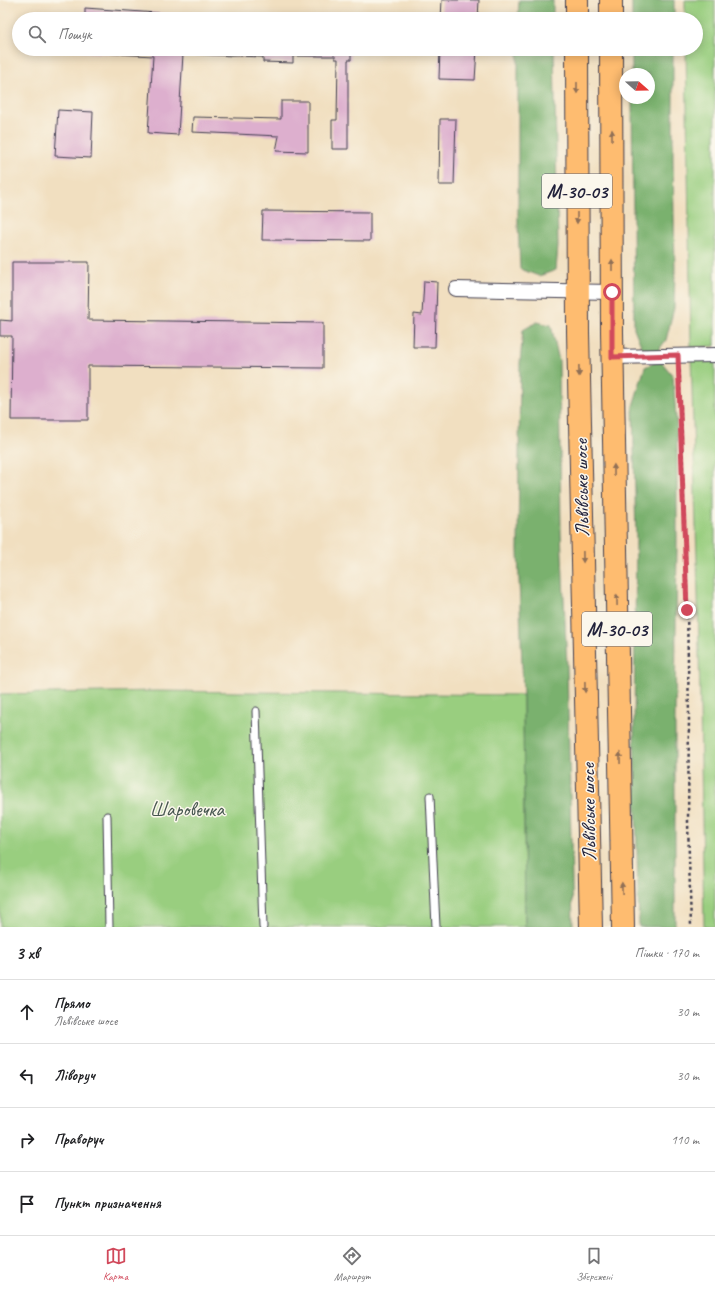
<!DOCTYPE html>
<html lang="uk">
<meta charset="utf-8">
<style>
body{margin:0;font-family:Caveat,sans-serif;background:#f2f2f2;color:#202124}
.compass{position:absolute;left:619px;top:68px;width:36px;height:36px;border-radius:50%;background:#fff;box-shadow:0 2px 10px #0003;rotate:110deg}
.stop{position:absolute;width:12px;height:12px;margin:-9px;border:3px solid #d1495b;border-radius:50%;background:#fff}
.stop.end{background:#d1495b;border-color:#fff;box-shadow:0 1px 4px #0008}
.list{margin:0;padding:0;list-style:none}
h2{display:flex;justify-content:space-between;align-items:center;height:52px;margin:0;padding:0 16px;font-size:17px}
h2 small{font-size:13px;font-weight:400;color:#757577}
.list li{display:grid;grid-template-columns:26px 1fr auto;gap:12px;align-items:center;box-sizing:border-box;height:64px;padding:0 16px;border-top:1px solid #e0e0e0}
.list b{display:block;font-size:15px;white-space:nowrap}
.list p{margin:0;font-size:13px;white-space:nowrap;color:#757577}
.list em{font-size:13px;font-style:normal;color:#757577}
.icon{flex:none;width:22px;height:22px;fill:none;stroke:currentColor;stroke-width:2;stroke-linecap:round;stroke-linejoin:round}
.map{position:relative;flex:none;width:715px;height:927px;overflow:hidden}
.search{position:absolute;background:#fff;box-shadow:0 2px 10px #0003;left:12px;right:12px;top:12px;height:44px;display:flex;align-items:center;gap:10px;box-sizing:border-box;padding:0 14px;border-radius:22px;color:#757577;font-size:15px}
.sheet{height:308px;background:#fff}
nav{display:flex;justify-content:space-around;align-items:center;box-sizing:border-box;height:56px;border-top:1px solid #e0e0e0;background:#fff;font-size:11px;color:#757577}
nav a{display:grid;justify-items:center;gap:2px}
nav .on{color:#d1495b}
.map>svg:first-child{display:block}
.green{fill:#99ce7f;stroke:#5e785d}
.forest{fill:#7ab16e;stroke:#4e6a54}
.building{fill:#ddafce}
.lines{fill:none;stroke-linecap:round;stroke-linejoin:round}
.service-casing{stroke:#413e4f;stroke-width:9}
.minor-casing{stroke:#413e4f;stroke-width:16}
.primary-casing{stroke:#413e4f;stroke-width:24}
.path{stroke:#413e4f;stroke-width:2.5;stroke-dasharray:3 3;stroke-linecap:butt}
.service{stroke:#fff;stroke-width:7}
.minor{stroke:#fff;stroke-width:14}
.primary{stroke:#febc70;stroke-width:22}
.oneway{fill:#906f56}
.route{stroke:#d1495b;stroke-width:5}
.labels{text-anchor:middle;stroke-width:3;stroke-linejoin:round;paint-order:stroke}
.shield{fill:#fbf7ec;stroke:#636270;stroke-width:1}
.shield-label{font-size:19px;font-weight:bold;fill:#22223b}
.street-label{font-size:20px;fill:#22223b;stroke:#fbf7ec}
.park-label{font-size:20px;fill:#46564f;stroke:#fbf7ec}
</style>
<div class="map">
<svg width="715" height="927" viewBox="0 0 715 927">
<rect width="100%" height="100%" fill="#fbf7ec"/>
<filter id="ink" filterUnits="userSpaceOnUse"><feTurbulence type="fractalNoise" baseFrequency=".025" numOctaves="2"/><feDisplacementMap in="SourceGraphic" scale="8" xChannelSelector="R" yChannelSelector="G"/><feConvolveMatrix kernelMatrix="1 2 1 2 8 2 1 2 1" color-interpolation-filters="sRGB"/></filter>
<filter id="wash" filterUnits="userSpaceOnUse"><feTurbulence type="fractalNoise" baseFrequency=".012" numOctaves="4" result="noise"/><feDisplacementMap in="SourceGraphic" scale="16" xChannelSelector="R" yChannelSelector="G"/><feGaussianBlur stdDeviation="0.9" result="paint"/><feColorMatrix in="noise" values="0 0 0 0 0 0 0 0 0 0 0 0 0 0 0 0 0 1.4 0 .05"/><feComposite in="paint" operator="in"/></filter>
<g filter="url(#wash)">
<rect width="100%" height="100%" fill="#f1dfc0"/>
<g class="green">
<path d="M685,0h30v346l-24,1 -5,-298h10v-30h-11z"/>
<path d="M691,355h24v572h-11l-6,-332z"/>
<path d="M156,691l367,4 2,232h-525v-233z"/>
</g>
<g class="forest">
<path d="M519,0h34v19h-35z"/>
<rect x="632" y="0" width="42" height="19"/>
<path d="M518,49h36l4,197 -2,24 -17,6 -19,-7 -2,-46z"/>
<path d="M632,49h41v111l2,110 -1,38 -8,32 -9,12 -15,-4 -8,-20 -2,-230h17v-24h-17z"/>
<path d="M537,322l14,3 8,36 2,171 6,134 6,261h-48l-2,-232 -5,-145 2,-187 3,-33z"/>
<path d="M660,360l13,16 4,56v109l-2,177v209h-36l-5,-195 2,-193 -3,-133 12,-39z"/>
</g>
<g id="blocks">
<g class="building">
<path d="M442,0h37l-1,19h-37z"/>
<path d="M85,8l101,7v4h-101z"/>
<path d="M83,49h268v11h-3v89h-16v-29h5l1,-61h-3v-3h-42v7l-30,-1v-5l-80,-3 -5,81 -30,-2 5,-77 -71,-4z"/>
<path d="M440,49h37l-2,31 -36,-1z"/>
<path d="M281,101h27v51l-32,-1 3,-15 -87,-4 1,-15 88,2z"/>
<path d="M58,110l35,2 -2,46 -36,-2z"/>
<path d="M440,119h16l-2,66h-15z"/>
<path d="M263,211l107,1v29l-108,-1z"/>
<path d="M12,262h77l-1,58 235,3v45l-235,-2v54h-77l1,-84h-12v-16l12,1z"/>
<path d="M424,281l13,1 -2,65h-22l1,-33 8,1z"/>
</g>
</g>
</g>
<g filter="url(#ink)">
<use href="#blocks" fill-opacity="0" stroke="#413e4f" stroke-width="1"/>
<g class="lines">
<g class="service-casing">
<g id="service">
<path d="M256,711l7,216"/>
<path d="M430,796l6,131"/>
<path d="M107,816l2,111"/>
</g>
</g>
<g class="minor-casing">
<g id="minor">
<path d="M456,289l156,3"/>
<path d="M612,357l103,-2"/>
</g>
</g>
<g class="primary-casing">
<g id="primary">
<path d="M577,0v19"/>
<path d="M611,0v19"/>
<path d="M577,49l1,283 13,595"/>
<path d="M611,49l1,283 11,595"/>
</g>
</g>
<path class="path" d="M679,370l8,240 2,105 -1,107 3,105"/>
<use href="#service" class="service"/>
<use href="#minor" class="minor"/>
<use href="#primary" class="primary"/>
</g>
<defs><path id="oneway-solid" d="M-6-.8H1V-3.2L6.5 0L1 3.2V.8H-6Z"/></defs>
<g class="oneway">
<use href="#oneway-solid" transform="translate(577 88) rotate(90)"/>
<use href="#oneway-solid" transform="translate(612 135) rotate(-90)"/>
<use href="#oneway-solid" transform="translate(577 218) rotate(90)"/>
<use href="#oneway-solid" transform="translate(612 265) rotate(-90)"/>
<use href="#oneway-solid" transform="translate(579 371) rotate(89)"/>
<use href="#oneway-solid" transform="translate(614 470) rotate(-91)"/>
<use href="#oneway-solid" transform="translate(583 557) rotate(89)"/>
<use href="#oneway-solid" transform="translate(617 600) rotate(-91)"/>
<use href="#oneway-solid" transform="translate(585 687) rotate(89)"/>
<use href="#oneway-solid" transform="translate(620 758) rotate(-91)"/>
<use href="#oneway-solid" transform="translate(622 888) rotate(-91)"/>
</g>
</g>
<g class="lines" filter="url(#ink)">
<path class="route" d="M612,292v65l66,-2 9,255"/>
</g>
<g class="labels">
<g class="shield">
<rect x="542" y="174" width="70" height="34" rx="3"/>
<rect x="582" y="612" width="70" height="34" rx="3"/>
</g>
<g class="shield-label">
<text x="577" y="198">М-30-03</text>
<text x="617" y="636">М-30-03</text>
</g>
<g class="street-label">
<text transform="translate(581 488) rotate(-91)" y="7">Львівське шосе</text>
<text transform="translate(588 812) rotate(-91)" y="7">Львівське шосе</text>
</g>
<g class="park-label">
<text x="187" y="816">Шаровечка</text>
</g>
</g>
</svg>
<svg class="compass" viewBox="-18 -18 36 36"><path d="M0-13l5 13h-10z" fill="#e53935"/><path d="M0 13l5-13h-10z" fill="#757577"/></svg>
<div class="stop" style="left:612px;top:292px"></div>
<div class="stop end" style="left:687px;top:610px"></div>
<div class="search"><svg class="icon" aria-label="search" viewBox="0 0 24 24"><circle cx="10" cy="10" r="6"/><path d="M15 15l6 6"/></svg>Пошук</div>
</div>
<section class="sheet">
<h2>3 хв<small>Пішки · 170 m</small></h2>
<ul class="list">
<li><svg class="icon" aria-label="ahead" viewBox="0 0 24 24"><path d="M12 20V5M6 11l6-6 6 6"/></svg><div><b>Прямо</b><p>Львівське шосе</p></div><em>30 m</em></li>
<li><svg class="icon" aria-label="left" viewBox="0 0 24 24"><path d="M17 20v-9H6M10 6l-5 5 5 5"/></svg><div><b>Ліворуч</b></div><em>30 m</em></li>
<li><svg class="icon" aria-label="right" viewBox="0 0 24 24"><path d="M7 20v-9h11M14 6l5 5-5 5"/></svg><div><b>Праворуч</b></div><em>110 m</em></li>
<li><svg class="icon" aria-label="arrive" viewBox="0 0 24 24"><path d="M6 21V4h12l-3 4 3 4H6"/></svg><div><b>Пункт призначення</b></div></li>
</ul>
</section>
<nav>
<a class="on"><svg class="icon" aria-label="map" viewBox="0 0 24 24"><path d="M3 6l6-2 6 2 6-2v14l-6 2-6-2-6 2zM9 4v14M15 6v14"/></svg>Карта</a>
<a><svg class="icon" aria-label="directions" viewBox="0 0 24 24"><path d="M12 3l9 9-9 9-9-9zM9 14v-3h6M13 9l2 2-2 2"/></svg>Маршрут</a>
<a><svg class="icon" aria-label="saved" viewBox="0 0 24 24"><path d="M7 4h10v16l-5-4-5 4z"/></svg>Збережені</a>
</nav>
